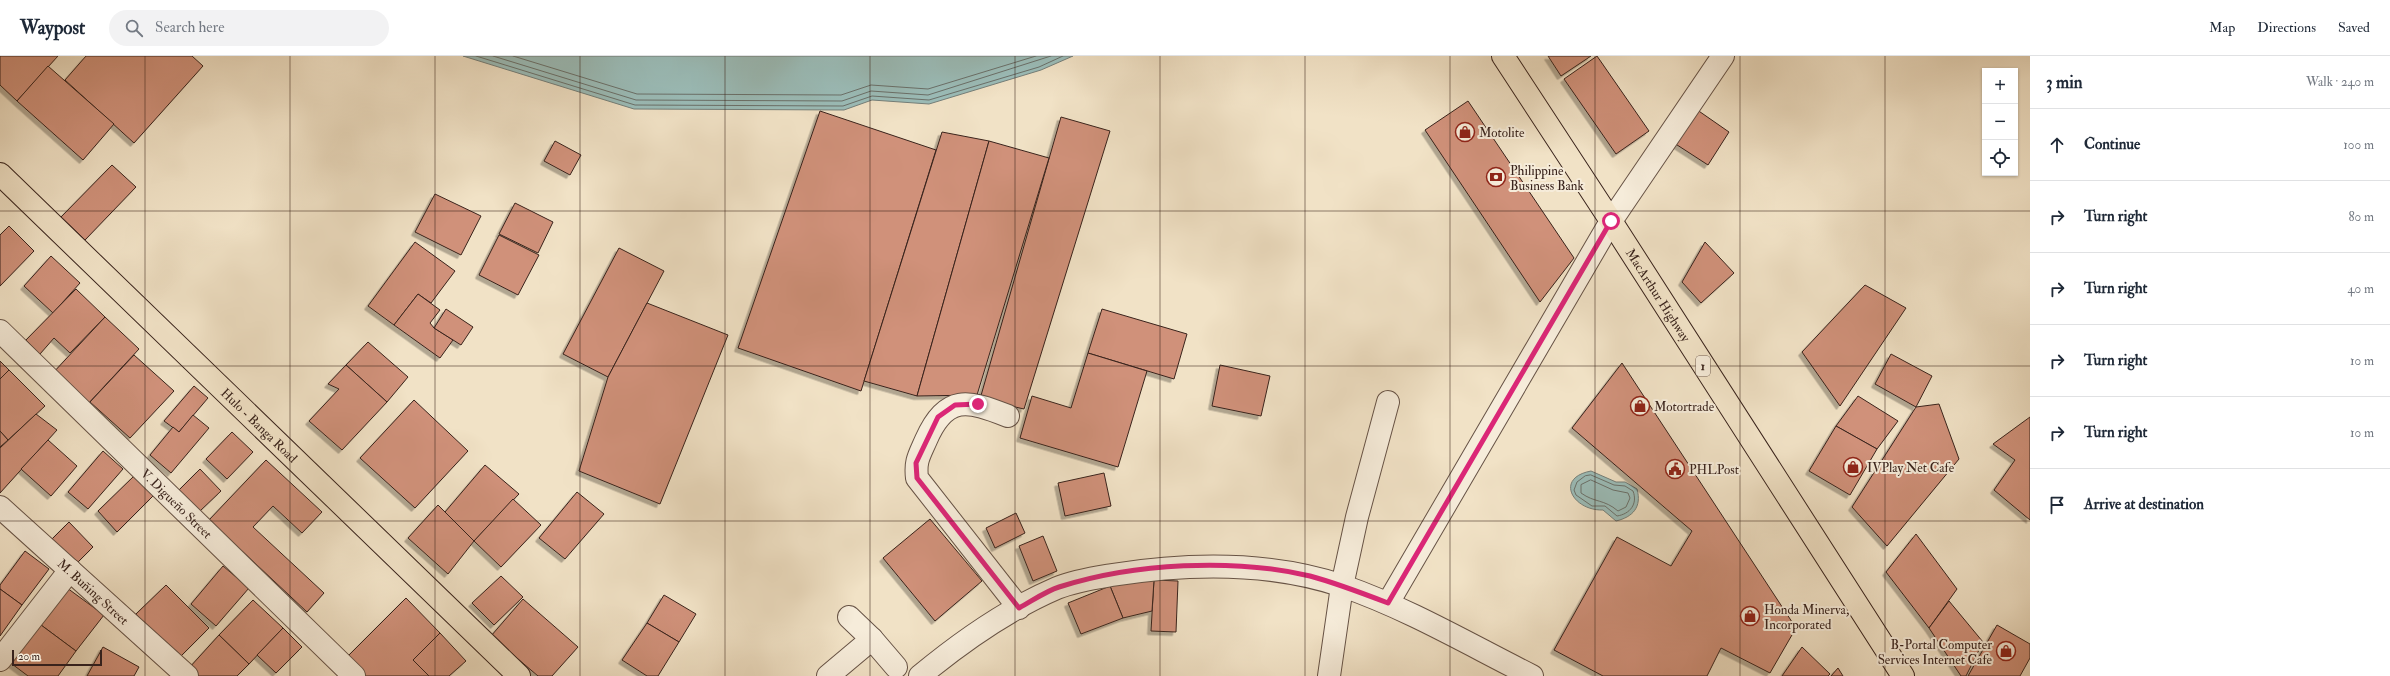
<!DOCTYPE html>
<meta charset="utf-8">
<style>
body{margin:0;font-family:"IM FELL Double Pica",serif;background:#f2f2f3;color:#1f2937}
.controls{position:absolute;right:12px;top:12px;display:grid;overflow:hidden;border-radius:0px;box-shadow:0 1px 3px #0004}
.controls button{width:36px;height:36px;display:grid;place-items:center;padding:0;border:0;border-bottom:1px solid #e0e1e3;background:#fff;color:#1f2937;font:20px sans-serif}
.scale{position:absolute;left:12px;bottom:10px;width:90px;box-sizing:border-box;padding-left:4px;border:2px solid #39231c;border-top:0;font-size:11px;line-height:14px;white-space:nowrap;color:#39231c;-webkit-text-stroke:3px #f6ecda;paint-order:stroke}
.stop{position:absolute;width:12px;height:12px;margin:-9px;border:3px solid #db2777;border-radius:50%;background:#fff}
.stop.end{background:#db2777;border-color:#fff;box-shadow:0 1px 4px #0008}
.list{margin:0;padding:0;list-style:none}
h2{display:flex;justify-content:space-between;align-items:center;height:52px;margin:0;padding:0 16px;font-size:17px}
h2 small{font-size:13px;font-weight:400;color:#747a83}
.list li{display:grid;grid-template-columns:26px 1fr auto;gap:12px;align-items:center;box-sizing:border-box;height:72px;padding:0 16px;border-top:1px solid #e0e1e3}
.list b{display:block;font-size:15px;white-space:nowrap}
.list em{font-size:13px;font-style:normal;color:#747a83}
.icon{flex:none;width:22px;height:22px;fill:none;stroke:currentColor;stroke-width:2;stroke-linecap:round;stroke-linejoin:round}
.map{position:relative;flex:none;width:2030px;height:620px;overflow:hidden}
header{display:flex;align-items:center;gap:24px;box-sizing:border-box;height:56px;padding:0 20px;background:#fff;border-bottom:1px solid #e0e1e3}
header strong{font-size:19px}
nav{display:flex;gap:22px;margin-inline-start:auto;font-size:14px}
.search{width:280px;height:36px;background:#f2f2f3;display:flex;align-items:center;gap:10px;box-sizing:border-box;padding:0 14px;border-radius:22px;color:#747a83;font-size:15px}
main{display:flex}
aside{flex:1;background:#fff}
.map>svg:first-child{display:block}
.water{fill:#9bbdb9;stroke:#747f7a}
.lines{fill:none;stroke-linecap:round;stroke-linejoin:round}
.shore{stroke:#6a706a;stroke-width:1}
.building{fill:#d0917a;stroke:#39231c;filter:url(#shadow)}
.minor-casing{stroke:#675346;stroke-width:24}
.major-casing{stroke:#39231c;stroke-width:24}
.highway-casing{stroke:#39231c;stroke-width:24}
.minor{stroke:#f6ecda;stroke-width:22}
.major{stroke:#f1e2c6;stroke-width:22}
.highway{stroke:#f1e2c6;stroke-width:22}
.route{stroke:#db2777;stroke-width:5}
.grid{fill:none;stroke:#39231c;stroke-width:1;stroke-opacity:0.55}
.labels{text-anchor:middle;stroke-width:4;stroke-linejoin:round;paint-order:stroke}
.shield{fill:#f6ecda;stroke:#725f55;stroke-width:1}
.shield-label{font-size:12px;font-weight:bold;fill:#39231c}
.poi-label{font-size:13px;fill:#39231c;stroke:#f6ecda;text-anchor:start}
.street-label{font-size:13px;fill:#39231c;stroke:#f6ecda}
</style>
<header>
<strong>Waypost</strong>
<div class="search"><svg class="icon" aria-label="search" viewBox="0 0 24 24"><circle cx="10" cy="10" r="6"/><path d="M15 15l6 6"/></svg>Search here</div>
<nav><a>Map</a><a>Directions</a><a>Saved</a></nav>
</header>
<main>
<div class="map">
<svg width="2030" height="620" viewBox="0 0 2030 620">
<defs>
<filter id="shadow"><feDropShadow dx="-3.5" dy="3.5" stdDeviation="0" flood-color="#0004"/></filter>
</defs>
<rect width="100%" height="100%" fill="#f1e2c6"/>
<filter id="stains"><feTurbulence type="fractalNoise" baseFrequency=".005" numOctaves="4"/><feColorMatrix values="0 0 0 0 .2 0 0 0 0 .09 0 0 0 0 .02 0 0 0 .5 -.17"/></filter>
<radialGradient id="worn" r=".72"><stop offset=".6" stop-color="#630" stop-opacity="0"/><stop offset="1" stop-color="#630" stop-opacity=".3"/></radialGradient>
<g class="water">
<path d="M463,0h610l-32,14 -112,34 -57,-4 -28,10 -210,-1z"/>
<path d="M1591,415l25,11h9l12,7c5,18 -4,28 -21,32l-13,-11c-30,1 -49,-32 -12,-39z"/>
</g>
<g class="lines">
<g class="shore">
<path d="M476,0l159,49 208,1 29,-10 57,4 110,-33 24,-11"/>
<path d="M493,0l143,44 206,1 29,-10 57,4 123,-39"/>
<path d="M513,0l124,38 204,1 30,-10 57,4 108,-33"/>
<path d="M1591,419l23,10 11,1 8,5c5,13 -3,23 -16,25l-12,-10h-13l-16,-11 -2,-5 3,-8 8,-6z"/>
<path d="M1591,424l22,10 15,3 2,5 -4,9 -8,4c-14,-12 -23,-8 -37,-18v-8z"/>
</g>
</g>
<g class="building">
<path d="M0,0h58l-41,45 -17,-16z"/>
<path d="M86,0h106l11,10 -69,77 -69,-63z"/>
<path d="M1548,0h43l-30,20z"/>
<path d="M1597,0l52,75 -33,23 -52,-75z"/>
<path d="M48,10l66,58 -31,36 -66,-59z"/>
<path d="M1468,45l106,157 -34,44 -115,-172z"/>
<path d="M1693,51l36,25 -21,33 -37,-24z"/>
<path d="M820,55l116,39 -75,241 -123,-43z"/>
<path d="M1061,61l49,14 -86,278 -44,-10z"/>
<path d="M942,76l47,9 -72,255 -53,-15z"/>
<path d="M555,85l26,14 -11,20 -26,-14z"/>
<path d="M989,85l60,17 -72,237 -60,1z"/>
<path d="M112,109l24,22 -51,53 -24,-23z"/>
<path d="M435,138l46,22 -20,39 -46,-23z"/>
<path d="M515,147l38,19 -15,31 -39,-19z"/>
<path d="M9,170l25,25 -34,35v-51z"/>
<path d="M499,179l40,20 -21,40 -39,-20z"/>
<path d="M415,186l40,29 -24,32 -13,-9 -24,31 -26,-19z"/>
<path d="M1705,186l29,31 -33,30 -19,-21z"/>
<path d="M619,192l45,23 -56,106 -45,-23z"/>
<path d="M51,200l29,27 -27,30 -29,-27z"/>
<path d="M1865,229l41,23 -66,98 -38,-54z"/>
<path d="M76,233l29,28 -35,36 -16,-15 -14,16 -14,-14z"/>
<path d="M418,238l22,16 -10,13 4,5 19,12 -13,18 -46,-33z"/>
<path d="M647,247l81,32 -68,169 -81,-33 29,-94z"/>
<path d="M446,253l27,18 -12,18 -27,-17z"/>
<path d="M1102,253l85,25 -13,45 -86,-26z"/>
<path d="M105,261l34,32 -53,57 -34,-32z"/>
<path d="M368,286l40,35 -21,25 -41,-37z"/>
<path d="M1088,297l59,18 -29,96 -98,-29 12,-42 39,12z"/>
<path d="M1891,298l41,22 -16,31 -41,-23z"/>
<path d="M134,299l40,36 -44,47 -40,-36z"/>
<path d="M0,305l9,9 -9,9z"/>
<path d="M1622,307l174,265 -26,45 -49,-25 -14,28h-104l-49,-26 63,-113 54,29 21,-35 -120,-103z"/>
<path d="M346,309l41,37 -45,48 -33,-29 30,-32 -11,-5z"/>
<path d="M1220,309l50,11 -9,40 -49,-10z"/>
<path d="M9,314l36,36 -37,34 -8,-9v-52z"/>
<path d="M194,330l14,12 -29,34 -15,-11z"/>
<path d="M1858,340l40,25 -21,28 -41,-23z"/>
<path d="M414,344l54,51 -53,57 -55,-50z"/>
<path d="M1939,348l20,55 -72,87 -35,-39 64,-100z"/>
<path d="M36,358l21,16 -57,63v-45z"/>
<path d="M193,359l16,13 -38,45 -21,-18 23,-28 6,5z"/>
<path d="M2030,361v103l-36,-30 21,-30 -22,-16z"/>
<path d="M1836,370l41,23 -27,46 -41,-24z"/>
<path d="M0,375l8,9 -8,7z"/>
<path d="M232,376l21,20 -26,27 -21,-20z"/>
<path d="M48,384l29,26 -26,30 -30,-27z"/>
<path d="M103,395l20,18 -35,40 -20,-17z"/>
<path d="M266,404l56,52 -20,21 -29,-27 -20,21 71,66 -17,19 -98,-92z"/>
<path d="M485,409l34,29 -45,47 -29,-29z"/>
<path d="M200,413l21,22 -21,20 -21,-21z"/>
<path d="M1104,417l7,33 -46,10 -7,-33z"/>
<path d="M134,420l19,20 -36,36 -19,-21z"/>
<path d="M577,436l27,22 -39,45 -26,-21z"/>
<path d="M513,443l28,26 -40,42 -27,-26z"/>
<path d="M438,449l36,36 -26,33 -40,-36z"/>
<path d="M1016,457l9,20 -30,15 -9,-20z"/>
<path d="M930,463l52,62 -47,40 -52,-63z"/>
<path d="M69,466l24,25 -19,19 -24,-25z"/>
<path d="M1916,478l41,55 -28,39 -43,-56z"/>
<path d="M1043,480l14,35 -24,10 -14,-35z"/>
<path d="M25,495l24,18 -27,36 -22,-16v-4z"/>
<path d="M223,510l26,22 -33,38 -25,-22z"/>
<path d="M501,520l22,21 -29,28 -22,-22z"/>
<path d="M1154,524l24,1 -2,51 -25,-1z"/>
<path d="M1154,524l-2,31 -29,7 -13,-32z"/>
<path d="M63,529l41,30 -28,36 -39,-29z"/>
<path d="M166,529l43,43 -30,30 -43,-44z"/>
<path d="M1110,530l13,32 -42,16 -13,-31z"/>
<path d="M0,533l22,16 -22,31z"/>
<path d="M664,539l32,19 -17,28 -32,-19z"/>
<path d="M406,542l34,35 -27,27 16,16h-68l-16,-17z"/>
<path d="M523,543l55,48 -26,29h-14l-47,-40z"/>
<path d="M253,544l30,28 -34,36 -30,-29z"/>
<path d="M1949,545l34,41 -17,34h-5l-32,-48z"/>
<path d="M37,566l39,29 -18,25h-30l-20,-15z"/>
<path d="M647,567l32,19 -21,34h-11l-25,-16z"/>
<path d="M1997,569l33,19v14l-10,18h-52z"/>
<path d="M283,572l19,19 -26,26 -19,-18z"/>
<path d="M440,577l26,28 -17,15h-20l-16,-16z"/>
<path d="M219,579l30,29 -12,12h-40l-8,-8z"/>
<path d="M103,591l36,20 -5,9h-47z"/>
<path d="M1802,591l28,27 -2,2h-46z"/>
<path d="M1838,612l5,8h-12z"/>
</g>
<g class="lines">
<g class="minor-casing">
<g id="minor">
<path id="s1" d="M0,275l354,345"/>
<path d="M1008,360c-40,-16 -62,-22 -82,24 -7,16 -11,21 -9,38l102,130"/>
<path id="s2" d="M0,451l187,169"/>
<path d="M1388,547l223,-382 112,-165"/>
<path d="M849,561l23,22 24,28"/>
<path d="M0,604l70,-90"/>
<path d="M828,620l44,-37"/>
<path d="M920,620c41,-34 88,-67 137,-88 17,-7 37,-10 55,-13 76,-12 157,-14 231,11 66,23 127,59 189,90"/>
<path d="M1329,620l13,-90 15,-69 31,-115"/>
</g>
</g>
<g class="major-casing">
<g id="major">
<path id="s3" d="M0,118l519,502"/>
</g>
</g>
<g class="highway-casing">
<g id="highway">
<path id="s4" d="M1503,0l108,165 292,455"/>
</g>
</g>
<use href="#minor" class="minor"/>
<use href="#major" class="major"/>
<use href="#highway" class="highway"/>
</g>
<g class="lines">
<path class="route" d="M978,348l-23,1 -17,12 -22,46 1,15 102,130c13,-7 27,-17 40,-21 75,-24 174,-29 251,-11 26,7 52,17 78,27l223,-382"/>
</g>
<path class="grid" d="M145,0v620M290,0v620M435,0v620M580,0v620M725,0v620M870,0v620M1015,0v620M1160,0v620M1305,0v620M1450,0v620M1595,0v620M1740,0v620M1885,0v620M0,155h2030M0,310h2030M0,465h2030"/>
<defs>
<g id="shop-ring" transform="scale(1)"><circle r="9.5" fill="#f6ecda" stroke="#8f2418" stroke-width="1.5"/><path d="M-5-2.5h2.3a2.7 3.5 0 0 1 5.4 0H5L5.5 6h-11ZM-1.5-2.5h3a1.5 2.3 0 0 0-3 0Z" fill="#8f2418"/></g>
<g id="bank-ring" transform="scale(1)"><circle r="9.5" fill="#f6ecda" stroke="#8f2418" stroke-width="1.5"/><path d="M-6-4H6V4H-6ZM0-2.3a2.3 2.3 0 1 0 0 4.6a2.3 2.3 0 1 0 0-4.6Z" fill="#8f2418"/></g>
<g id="civic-ring" transform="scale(1)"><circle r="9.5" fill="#f6ecda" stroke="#8f2418" stroke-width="1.5"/><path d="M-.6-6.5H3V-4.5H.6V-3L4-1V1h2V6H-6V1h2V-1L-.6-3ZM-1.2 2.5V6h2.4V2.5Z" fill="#8f2418"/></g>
</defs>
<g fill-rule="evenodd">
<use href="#shop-ring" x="1465" y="76"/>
<use href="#bank-ring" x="1496" y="121"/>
<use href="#shop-ring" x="1640" y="350"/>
<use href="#shop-ring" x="1853" y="411"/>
<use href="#civic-ring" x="1675" y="413"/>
<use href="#shop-ring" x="1750" y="560"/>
<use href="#shop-ring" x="2006" y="595"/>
</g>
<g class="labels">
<rect class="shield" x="1696" y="300" width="14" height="20" rx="3"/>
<g class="shield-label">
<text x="1703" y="314">1</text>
</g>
<g class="poi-label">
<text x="1479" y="81">Motolite</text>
<text x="1510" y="119">Philippine<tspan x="1510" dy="15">Business Bank</tspan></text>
<text x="1654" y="355">Motortrade</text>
<text x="1867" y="416">IVPlay Net Cafe</text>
<text x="1689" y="418">PHLPost</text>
<text x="1764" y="558">Honda Minerva,<tspan x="1764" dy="15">Incorporated</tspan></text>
<text x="1992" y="593" text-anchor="end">B-Portal Computer<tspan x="1992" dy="15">Services Internet Cafe</tspan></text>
</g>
<g class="street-label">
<text dy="5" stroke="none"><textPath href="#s4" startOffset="285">MacArthur Highway</textPath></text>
<text dy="5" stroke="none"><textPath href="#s3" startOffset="361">Hulo - Banga Road</textPath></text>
<text dy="5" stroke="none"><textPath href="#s1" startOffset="247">V. Digueño Street</textPath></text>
<text dy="5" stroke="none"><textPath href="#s2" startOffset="126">M. Buñing Street</textPath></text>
</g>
</g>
<rect width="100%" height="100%" filter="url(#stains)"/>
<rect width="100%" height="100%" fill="url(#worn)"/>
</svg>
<div class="controls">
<button>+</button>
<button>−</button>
<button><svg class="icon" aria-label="locate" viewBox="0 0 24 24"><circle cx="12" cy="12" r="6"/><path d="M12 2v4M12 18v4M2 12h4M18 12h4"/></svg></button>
</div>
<div class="scale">20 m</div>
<div class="stop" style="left:1611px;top:165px"></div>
<div class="stop end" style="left:978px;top:348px"></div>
</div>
<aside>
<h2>3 min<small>Walk · 240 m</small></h2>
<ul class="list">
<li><svg class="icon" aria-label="ahead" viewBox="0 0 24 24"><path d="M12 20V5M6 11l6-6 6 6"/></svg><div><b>Continue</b></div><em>100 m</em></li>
<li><svg class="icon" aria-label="right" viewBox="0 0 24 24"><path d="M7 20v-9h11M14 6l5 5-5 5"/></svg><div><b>Turn right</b></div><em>80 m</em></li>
<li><svg class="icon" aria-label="right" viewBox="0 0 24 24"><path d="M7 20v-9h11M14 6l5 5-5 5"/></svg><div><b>Turn right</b></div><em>40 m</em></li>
<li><svg class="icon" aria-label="right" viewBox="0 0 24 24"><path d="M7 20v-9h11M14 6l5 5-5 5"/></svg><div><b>Turn right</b></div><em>10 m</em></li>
<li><svg class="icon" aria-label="right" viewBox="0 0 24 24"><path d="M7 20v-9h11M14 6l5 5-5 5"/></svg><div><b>Turn right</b></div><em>10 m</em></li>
<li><svg class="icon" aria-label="arrive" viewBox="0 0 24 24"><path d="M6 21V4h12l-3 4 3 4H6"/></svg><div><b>Arrive at destination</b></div></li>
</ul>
</aside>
</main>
